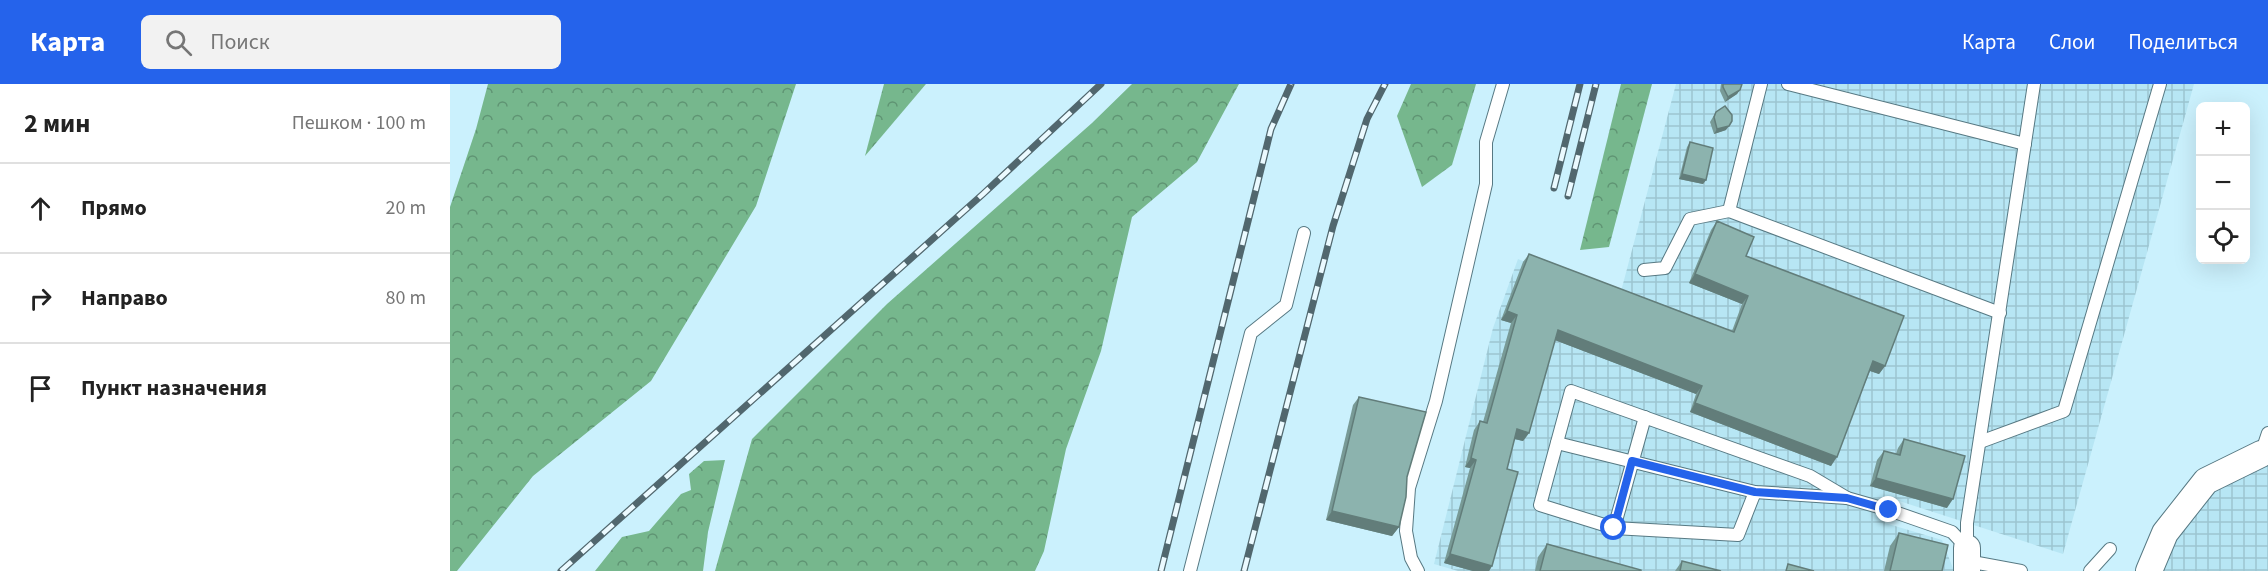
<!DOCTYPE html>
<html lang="ru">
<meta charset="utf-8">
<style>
body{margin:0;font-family:"Source Sans 3",sans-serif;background:#f2f2f2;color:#222}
.controls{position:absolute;right:18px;top:18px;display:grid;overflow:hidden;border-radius:9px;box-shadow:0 6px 24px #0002}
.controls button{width:54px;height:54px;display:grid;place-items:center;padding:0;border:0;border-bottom:2px solid #e0e0e0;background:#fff;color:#222;font:30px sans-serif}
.stop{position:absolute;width:18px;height:18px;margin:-14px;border:4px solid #2563eb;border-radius:50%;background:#fff}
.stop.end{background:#2563eb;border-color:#fff;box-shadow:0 2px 6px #0008}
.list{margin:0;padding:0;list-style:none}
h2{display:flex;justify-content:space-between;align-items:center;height:78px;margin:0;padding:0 24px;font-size:26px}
h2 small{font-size:20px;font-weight:400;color:#767676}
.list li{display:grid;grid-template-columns:39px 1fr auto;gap:18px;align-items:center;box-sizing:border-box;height:90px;padding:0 24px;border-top:2px solid #e0e0e0}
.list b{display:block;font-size:22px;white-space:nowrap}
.list em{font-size:20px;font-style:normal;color:#767676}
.icon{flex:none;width:33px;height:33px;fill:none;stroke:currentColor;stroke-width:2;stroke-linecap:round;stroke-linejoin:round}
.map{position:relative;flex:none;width:1818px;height:487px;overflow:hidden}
header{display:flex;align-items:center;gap:36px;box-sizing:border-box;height:84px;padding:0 30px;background:#2563eb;color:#fff}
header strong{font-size:28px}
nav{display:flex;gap:33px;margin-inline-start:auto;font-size:21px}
.search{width:420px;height:54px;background:#f2f2f2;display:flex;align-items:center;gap:15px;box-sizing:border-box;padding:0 21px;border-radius:9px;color:#767676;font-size:22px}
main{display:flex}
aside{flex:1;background:#fff}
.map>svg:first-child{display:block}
.industrial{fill:url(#industrial-grid)}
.forest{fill:url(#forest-crowns)}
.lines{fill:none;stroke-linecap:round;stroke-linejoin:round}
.service-casing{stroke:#577983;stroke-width:14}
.minor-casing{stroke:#577983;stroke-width:28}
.service{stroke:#fff;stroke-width:12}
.minor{stroke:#fff;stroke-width:26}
.rail-casing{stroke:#51676e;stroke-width:7}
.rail{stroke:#ebfaff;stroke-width:4.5;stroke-dasharray:14;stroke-linecap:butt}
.wall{fill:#789a96}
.shaded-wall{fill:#627d7a}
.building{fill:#8cb3ae;stroke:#627d7a;stroke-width:1.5}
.route{stroke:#2563eb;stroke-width:8}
</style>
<header>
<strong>Карта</strong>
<div class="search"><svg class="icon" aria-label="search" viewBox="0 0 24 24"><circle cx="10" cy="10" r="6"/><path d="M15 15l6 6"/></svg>Поиск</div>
<nav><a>Карта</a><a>Слои</a><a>Поделиться</a></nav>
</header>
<main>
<aside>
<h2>2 мин<small>Пешком · 100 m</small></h2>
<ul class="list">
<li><svg class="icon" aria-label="ahead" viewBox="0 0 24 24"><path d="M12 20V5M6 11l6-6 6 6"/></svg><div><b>Прямо</b></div><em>20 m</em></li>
<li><svg class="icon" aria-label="right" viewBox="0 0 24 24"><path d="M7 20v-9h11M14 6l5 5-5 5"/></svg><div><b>Направо</b></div><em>80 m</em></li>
<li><svg class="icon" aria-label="arrive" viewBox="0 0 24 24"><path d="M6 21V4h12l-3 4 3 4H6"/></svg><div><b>Пункт назначения</b></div></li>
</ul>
</aside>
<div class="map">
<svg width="1818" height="487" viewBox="0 0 1818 487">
<defs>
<pattern id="industrial-grid" width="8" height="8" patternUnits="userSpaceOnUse" patternTransform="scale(1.5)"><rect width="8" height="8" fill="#b7e6f4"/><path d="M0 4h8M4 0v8" fill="none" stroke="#9cc5d1"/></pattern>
<pattern id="forest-crowns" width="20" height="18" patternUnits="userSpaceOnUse" patternTransform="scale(1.5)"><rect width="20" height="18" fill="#76b78d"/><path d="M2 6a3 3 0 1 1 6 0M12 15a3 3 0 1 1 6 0" fill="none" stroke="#5f9473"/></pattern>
</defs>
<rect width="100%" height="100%" fill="#cbf1fd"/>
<g class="industrial">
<path d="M1226,0h518l-131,470 -170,-55 -8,24 57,17 12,31h-496l-24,-7 59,-236 25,-69 101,40z"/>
<path d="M1818,355v132h-119l16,-38z"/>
</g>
<g class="forest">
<path d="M38,0h308l-40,122 -105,175 -118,95 -76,95h-7v-364l26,-78z"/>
<path d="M434,0h42l-61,72z"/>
<path d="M682,0h107l-42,78 -65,55 -31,134 -35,98 -22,102 -9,20h-320l37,-132 135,-135 205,-181z"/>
<path d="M961,0h65l-24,81 -30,22 -25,-71z"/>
<path d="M1171,0h31l-43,163 -29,3z"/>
<path d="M275,376l-17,72 -5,39h-108l27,-34 27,-6 32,-37 10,-4 -2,-16 15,-13z"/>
</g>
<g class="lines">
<g class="service-casing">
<g id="service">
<path d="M1311,0l-32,127 271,102"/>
<path d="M1338,0l237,60"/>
<path d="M1194,186l21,-2 25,-49 39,-8"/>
<path d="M1530,358l84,-31 96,-327"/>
<path d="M1107,359l198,49 92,6 42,12 63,22 15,16"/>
<path d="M1813,372l-2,-2 7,-21"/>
<path d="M1305,408l-17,43 -124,-7 -74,-23 31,-114 239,85 37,22"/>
<path d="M1164,444l31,-111"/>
<path d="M1517,464v-25l67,-439"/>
<path d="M1517,477l54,10"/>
<path d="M740,487l61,-238 35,-28 18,-72"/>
<path d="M968,487l-7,-13 -5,-27 3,-43 27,-87 50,-217v-42l17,-58"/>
<path d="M1640,487l20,-22"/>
</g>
</g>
<g class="minor-casing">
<g id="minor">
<path d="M1517,464v23"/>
<path d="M1699,487l16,-38 41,-52 55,-27"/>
</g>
</g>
<use href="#service" class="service"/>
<use href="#minor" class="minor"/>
<g class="rail-casing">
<g id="rail">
<path d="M1104,104l26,-104"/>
<path d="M1118,112l28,-112"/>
<path d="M111,487l422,-377 118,-110"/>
<path d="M711,487l110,-442 20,-45"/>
<path d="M794,487l89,-345 34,-107 18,-35"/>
</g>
</g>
<use href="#rail" class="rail"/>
</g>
<g class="wall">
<path d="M1271,0h21l-5,10 -12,8 -5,-11z"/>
<path d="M1266,28l10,18 -12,4 -4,-12z"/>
<path d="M1240,58l16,38 -3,4 -24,-5 8,-32z"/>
<path d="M1267,137l29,35 139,110 -6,8 -9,-3 -39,95 -141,-54 6,-18 -141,-54 -26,93 -6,8 -9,-2 -7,30 -15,97 -3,5h-16l-29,-8 26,-95 -5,-1 9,-37 6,-9 3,1 28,-99 -10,-3 22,-58 6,-8 203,77 10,-27 -53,-21 22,-53z"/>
<path d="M909,313l48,80 -8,50 -7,9 -66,-16 27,-115z"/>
<path d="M1454,355l43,69 -77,-22 7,-26 7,-9 12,3 2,-6z"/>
<path d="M1449,449l43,38h-58l6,-25z"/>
<path d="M1097,460l94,27h-106l3,-14z"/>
<path d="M1232,477l39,10h-46z"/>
</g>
<g class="shaded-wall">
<path d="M1290,6l-3,4 -12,8 3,-5z"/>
<path d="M1279,42l-3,4 -12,4 3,-5z"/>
<path d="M1232,90l24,6 -3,4 -24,-5z"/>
<path d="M1245,190l53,22 -6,8 -53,-21z"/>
<path d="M1057,227l10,4 -6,8 -10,-3z"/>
<path d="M1108,246l144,56 -6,8 -144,-55z"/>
<path d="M1423,277l12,5 -6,8 -12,-4z"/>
<path d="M1245,319l142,54 -6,9 -141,-54z"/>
<path d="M1067,345l12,4 -6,8 -12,-3z"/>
<path d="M1021,374l5,2 -6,8 -5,-1z"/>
<path d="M1426,394l77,21 -6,9 -77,-22z"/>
<path d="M882,427l67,16 -7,9 -66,-16z"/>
<path d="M1000,470l42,12 -3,5h-16l-29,-8z"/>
</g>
<g class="building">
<path d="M1273,0h19l-2,6 -12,7 -5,-10z"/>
<path d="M1275,22l7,9v6l-3,5 -12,3 -3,-12 2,-5z"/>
<path d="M1240,58l23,6 -7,32 -24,-6z"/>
<path d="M1267,137l37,16 -8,19 158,60 -19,50 -12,-5 -36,96 -142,-54 7,-17 -144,-56 -29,103 -12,-4 -10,40 11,3 -26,94 -42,-12 26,-94 -5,-2 9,-37 7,2 30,-108 -10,-4 22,-57 205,78 14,-36 -53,-22z"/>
<path d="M909,313l67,15 -19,65 -1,20 -7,30 -67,-16z"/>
<path d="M1454,355l61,17 -12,43 -77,-21 8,-27 16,4z"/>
<path d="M1449,449l49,12 -6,26h-52z"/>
<path d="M1097,460l94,26v1h-101z"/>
<path d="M1232,477l39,10h-41z"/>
<path d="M1338,480l26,7h-28z"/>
</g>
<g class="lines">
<path class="route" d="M1164,444l18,-67 123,31 92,6 42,12"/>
</g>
</svg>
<div class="controls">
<button>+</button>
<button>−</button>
<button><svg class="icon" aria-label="locate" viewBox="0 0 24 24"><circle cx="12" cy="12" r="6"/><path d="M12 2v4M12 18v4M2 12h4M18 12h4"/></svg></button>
</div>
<div class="stop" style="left:1164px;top:444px"></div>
<div class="stop end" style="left:1439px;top:426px"></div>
</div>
</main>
